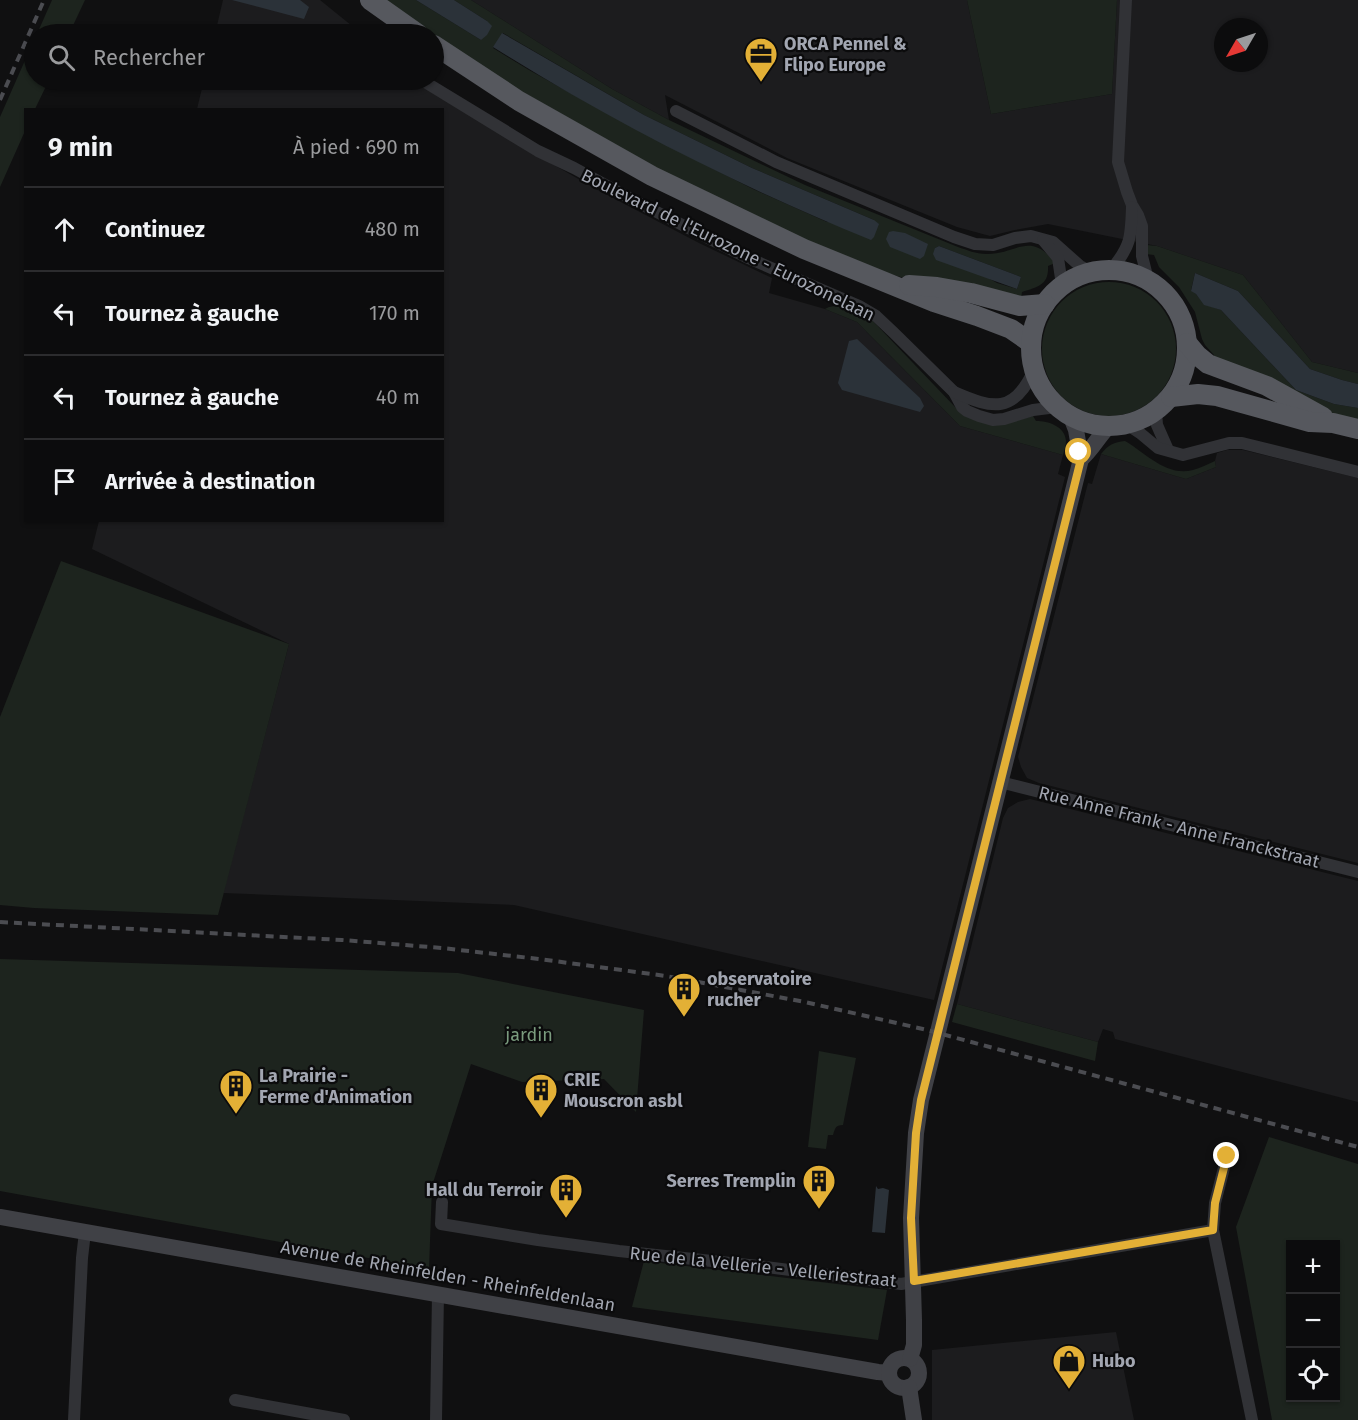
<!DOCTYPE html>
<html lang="fr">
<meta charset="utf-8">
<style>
body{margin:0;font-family:"Fira Sans",sans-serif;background:#151516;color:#f1f3f6}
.controls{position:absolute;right:18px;bottom:18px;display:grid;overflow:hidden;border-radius:0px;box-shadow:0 2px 4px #0004}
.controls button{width:54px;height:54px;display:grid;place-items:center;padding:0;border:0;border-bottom:2px solid #2c2c2e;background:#0c0c0d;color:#f1f3f6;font:30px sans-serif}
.compass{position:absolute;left:1214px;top:18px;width:54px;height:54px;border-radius:50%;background:#0c0c0d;box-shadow:0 2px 4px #0004;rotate:231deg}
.stop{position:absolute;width:18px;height:18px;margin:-14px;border:4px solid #e3b036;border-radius:50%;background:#fff}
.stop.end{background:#e3b036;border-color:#fff;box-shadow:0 2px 6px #0008}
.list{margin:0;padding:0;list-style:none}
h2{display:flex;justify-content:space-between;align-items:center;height:78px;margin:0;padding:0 24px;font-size:26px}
h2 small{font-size:20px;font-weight:400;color:#9a9b9d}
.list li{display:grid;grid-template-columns:39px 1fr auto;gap:18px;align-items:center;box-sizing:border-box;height:84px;padding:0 24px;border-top:2px solid #2c2c2e}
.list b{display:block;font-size:22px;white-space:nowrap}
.list em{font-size:20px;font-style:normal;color:#9a9b9d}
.icon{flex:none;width:33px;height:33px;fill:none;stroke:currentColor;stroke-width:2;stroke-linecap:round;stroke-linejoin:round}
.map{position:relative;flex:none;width:1358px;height:1420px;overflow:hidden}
.search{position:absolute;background:#0c0c0d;box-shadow:0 2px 4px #0004;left:24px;top:24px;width:420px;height:66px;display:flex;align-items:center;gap:15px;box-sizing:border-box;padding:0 21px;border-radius:33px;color:#9a9b9d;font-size:22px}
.panel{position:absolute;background:#0c0c0d;box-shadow:0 2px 4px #0004;left:24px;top:108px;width:420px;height:414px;border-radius:0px}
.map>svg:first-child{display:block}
.built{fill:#1c1c1e;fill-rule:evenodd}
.green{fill:#1d241e;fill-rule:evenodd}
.water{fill:#2b3239}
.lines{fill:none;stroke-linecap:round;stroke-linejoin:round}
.minor{stroke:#313236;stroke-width:12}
.secondary{stroke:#404146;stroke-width:16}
.trunk{stroke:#56585e;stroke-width:20}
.rail{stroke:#4b4c51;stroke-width:4;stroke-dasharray:8 6;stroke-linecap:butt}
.route{stroke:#e3b036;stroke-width:8}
.labels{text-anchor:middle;stroke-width:4.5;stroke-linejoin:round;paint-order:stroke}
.poi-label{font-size:18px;font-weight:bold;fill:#a2a6b1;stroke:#0b0b0c;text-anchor:start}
.street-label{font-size:18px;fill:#a2a6b1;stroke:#0b0b0c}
.park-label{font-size:18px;fill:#7a9b7e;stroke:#0b0b0c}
</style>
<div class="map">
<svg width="1358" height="1420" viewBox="0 0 1358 1420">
<rect width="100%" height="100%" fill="#101011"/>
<g class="built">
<path d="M223,0h97l42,34h-147z"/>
<path d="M471,0h496l24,114 121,-20 5,-94h241v373l-46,-11 -69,-87 -86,-29 -109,-22 -33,6 -25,6 -33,-9 -170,-69 -122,-63 4,25 -57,-31zM1223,27h36v36h-36z"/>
<path d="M204,80h212l93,59 85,49 105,55 73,35 -3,15 56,16 32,13 103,104 103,29 -5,19 7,3 -131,523 -420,-95 -291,-12 66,-249 -197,-95 7,-28 343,-1v-410l-245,-1z"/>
<path d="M1227,450h16l115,28v385l-319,-80 -12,-5 -6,-11 -3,-10 70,-274 4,1 9,-30 85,25 30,-12 -1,-6 2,-8z"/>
<path d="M1030,799l328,82v221l-243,-63 -2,-7 -10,-3 -5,13 -141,-38 46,-186 5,-10 10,-6z"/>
<path d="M1116,1332l18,88h-202v-70z"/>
</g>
<g class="green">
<path d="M52,0h33l-16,34h-32z"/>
<path d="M384,0h32l65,40 6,-19 -33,-21h17l141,89 57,31 136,65 153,62c9,3 18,7 28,7 30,1 44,-24 69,9l-7,3c1,19 -10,21 -26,26l-1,7 -117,-21 -21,-6 -95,-40 -140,-68 -139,-80 -82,-53zM503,33l141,82 108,53 122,52 -47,2 -74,-33 -85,-43 -69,-37 -70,-39 -36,-22zM939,246l82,31 -4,12 -20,-6 -62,-35z"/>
<path d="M967,0h150l-5,94 -121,20z"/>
<path d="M34,40v40h15l-14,29 -9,1 -1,21 -25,56v-70z"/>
<path d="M1147,245l10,1 86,29 69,87 46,11v11l-16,-4 -32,-11 -72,-78 -43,-18 -4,17 5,4 8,10 17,6 75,80 38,14 24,4v13l-22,-5 -125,-54 3,-7 -9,-10 -3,-6 -7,-27 -16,-25 -20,-20 -5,-12 -8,-1z"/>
<circle cx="1109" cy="349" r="67"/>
<path d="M840,305l16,5 14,8 87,91 48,15 28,-8 3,5c12,0 29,5 30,20 0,4 -2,10 -3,14l-103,-29 -103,-104 -32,-13 4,-2z"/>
<path d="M1125,441c21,12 41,36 68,29 7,-2 15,-6 22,-9l1,6 -30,12 -85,-25c7,-9 13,-12 24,-13z"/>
<path d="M61,561l228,83 -71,271 -184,-7 -34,-3v-188z"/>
<path d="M0,959l458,14 186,37 -8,102 -32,-33 -82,3 -51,-18 -39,122 -3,83 -429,-78z"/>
<path d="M957,1004l141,38 -3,19 -143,-39z"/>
<path d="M819,1051l37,7 -13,67c-8,0 -8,4 -10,10h-5l-2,14 -18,-2z"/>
<path d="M1269,1137l89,27v256h-86l-36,-193zM1336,1244v154h-46v-154z"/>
<path d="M644,1261l243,29 -9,50 -246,-33z"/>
</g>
<g class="water">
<path d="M232,0h68l9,7 -5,12z"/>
<path d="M416,0h38l33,21 5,5 -5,9 -6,5z"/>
<path d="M502,33l142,82 108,53 122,52 5,4 -5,13 -3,3c-131,-53 -259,-118 -378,-193z"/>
<path d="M893,231l12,2 23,11 -4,12 -4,3 -30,-12 -4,-8 3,-7z"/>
<path d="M939,246l82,31 -4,12 -81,-29 -3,-6 2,-6z"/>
<path d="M1195,273l43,18 72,78 32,11 16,4v24l-24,-4 -38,-14 -75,-80 -17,-5 -8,-11 -5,-3z"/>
<path d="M857,339l63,59 4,8 -4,6 -78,-22 -4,-7 11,-42z"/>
<path d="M876,1186l2,3 5,-1 6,2 -4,43 -13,-1z"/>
</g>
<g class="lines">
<g class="minor">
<path d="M1126,0l-8,162 9,30 5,13 6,10 4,11v30l6,24"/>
<path d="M425,82l113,69 36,17 59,32 113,57 113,49 17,10 17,16 61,60 8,15 5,4 12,5 14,4 11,-1 29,-9 24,-3"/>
<path d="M676,111l100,51 178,75 21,7 18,1 22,-7 16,-2 22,6 27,24 11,6"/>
<path d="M1043,240l15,18 4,27"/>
<path d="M1111,270c20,-24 20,-33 21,-63"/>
<path d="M954,392c39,17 60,22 80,-22"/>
<path d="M1156,411l1,14 11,25"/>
<path d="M1128,425l12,8 18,15 25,7 46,-12h13l116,29"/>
<path d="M1000,782l358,90"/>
<path d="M1227,1156l-12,47 -2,27 39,190"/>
<path d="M442,1202l-1,22 97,16 81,11 139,15 143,18 312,-54"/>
<path d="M235,1400l109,20"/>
<path d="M74,1420l8,-162 3,-26"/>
<path d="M436,1420l2,-127"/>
</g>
<g class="secondary">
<path d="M1081,459c11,-9 17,-22 27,-32"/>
<path d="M0,1217l878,155 11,1"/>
<circle cx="904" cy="1373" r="15"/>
<path d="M910,1359l4,-14v-25l-3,-102 5,-85 5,-33 160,-641 -5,-29 -5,-13"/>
<path d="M909,1387l5,33"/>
</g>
<g class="trunk">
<path d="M370,0l48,34"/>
<path d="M434,45l85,56 133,75 152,73 130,53 43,14 34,13 20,14"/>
<circle cx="1109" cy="348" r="78"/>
<path d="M909,285l28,2 34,6 49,13 25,-2"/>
<path d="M1187,343l10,12 11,9 59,22 56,31"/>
<path d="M1171,397l27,-3 19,2 93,26 23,1 25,6"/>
</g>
<g class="rail">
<path d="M0,100l44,-100"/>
<path d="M0,922l342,18 100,8 97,11 127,17 139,26 122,28 431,117"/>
</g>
</g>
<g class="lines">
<path class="route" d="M1079,452l2,7 -160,641 -5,33 -5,85 3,63 299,-51 2,-27 12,-47"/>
</g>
<defs>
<g id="office-pin" transform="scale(1.725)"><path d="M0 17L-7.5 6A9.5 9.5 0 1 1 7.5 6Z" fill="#e3b036" stroke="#0b0b0c"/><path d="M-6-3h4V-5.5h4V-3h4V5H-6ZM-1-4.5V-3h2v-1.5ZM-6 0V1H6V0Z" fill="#111"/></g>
<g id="building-pin" transform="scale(1.725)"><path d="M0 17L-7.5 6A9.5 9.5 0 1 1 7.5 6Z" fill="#e3b036" stroke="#0b0b0c"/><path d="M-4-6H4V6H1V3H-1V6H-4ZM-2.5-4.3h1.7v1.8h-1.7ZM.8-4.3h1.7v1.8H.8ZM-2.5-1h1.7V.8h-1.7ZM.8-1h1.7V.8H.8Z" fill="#111"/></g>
<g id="shop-pin" transform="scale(1.725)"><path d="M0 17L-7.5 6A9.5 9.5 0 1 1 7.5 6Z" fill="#e3b036" stroke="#0b0b0c"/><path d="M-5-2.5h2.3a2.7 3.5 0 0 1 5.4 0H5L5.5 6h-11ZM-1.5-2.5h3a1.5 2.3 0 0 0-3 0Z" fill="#111"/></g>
</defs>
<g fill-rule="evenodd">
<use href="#office-pin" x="761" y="54"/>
<use href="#building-pin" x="684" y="989"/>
<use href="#building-pin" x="236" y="1086"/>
<use href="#building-pin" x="541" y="1090"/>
<use href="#building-pin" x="819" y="1181"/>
<use href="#building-pin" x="566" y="1190"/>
<use href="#shop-pin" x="1069" y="1361"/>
</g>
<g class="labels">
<g class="poi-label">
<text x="784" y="50">ORCA Pennel &amp;<tspan x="784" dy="21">Flipo Europe</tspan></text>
<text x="707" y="985">observatoire<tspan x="707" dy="21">rucher</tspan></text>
<text x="259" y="1082">La Prairie -<tspan x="259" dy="21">Ferme d'Animation</tspan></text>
<text x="564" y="1086">CRIE<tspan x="564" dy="21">Mouscron asbl</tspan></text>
<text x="796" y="1187" text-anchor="end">Serres Tremplin</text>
<text x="543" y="1196" text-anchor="end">Hall du Terroir</text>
<text x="1092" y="1367">Hubo</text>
</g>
<g class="street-label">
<text transform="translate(728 245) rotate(26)" y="6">Boulevard de l'Eurozone - Eurozonelaan</text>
<text transform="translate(1179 827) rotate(14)" y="6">Rue Anne Frank - Anne Franckstraat</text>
<text transform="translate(763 1267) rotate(6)" y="6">Rue de la Vellerie - Velleriestraat</text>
<text transform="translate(448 1276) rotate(10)" y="6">Avenue de Rheinfelden - Rheinfeldenlaan</text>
</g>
<g class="park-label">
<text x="529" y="1041">jardin</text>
</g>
</g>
</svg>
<div class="controls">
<button>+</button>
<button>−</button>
<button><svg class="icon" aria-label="locate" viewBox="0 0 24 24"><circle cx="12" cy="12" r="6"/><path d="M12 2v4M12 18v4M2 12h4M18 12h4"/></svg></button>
</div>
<svg class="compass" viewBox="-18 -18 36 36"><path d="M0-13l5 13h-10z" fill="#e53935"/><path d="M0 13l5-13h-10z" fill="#9a9b9d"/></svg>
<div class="stop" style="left:1079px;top:452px"></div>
<div class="stop end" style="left:1227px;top:1156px"></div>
<div class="search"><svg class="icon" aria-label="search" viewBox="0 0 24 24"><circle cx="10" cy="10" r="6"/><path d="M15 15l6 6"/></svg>Rechercher</div>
<section class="panel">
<h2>9 min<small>À pied · 690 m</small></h2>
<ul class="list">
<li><svg class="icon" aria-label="ahead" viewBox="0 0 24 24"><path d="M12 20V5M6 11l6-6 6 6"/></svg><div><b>Continuez</b></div><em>480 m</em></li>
<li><svg class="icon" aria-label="left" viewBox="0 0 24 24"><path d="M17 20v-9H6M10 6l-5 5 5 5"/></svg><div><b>Tournez à gauche</b></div><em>170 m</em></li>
<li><svg class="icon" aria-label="left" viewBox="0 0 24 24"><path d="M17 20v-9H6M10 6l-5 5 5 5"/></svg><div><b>Tournez à gauche</b></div><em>40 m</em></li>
<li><svg class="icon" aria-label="arrive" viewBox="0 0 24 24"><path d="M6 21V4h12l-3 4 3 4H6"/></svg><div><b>Arrivée à destination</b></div></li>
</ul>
</section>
</div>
